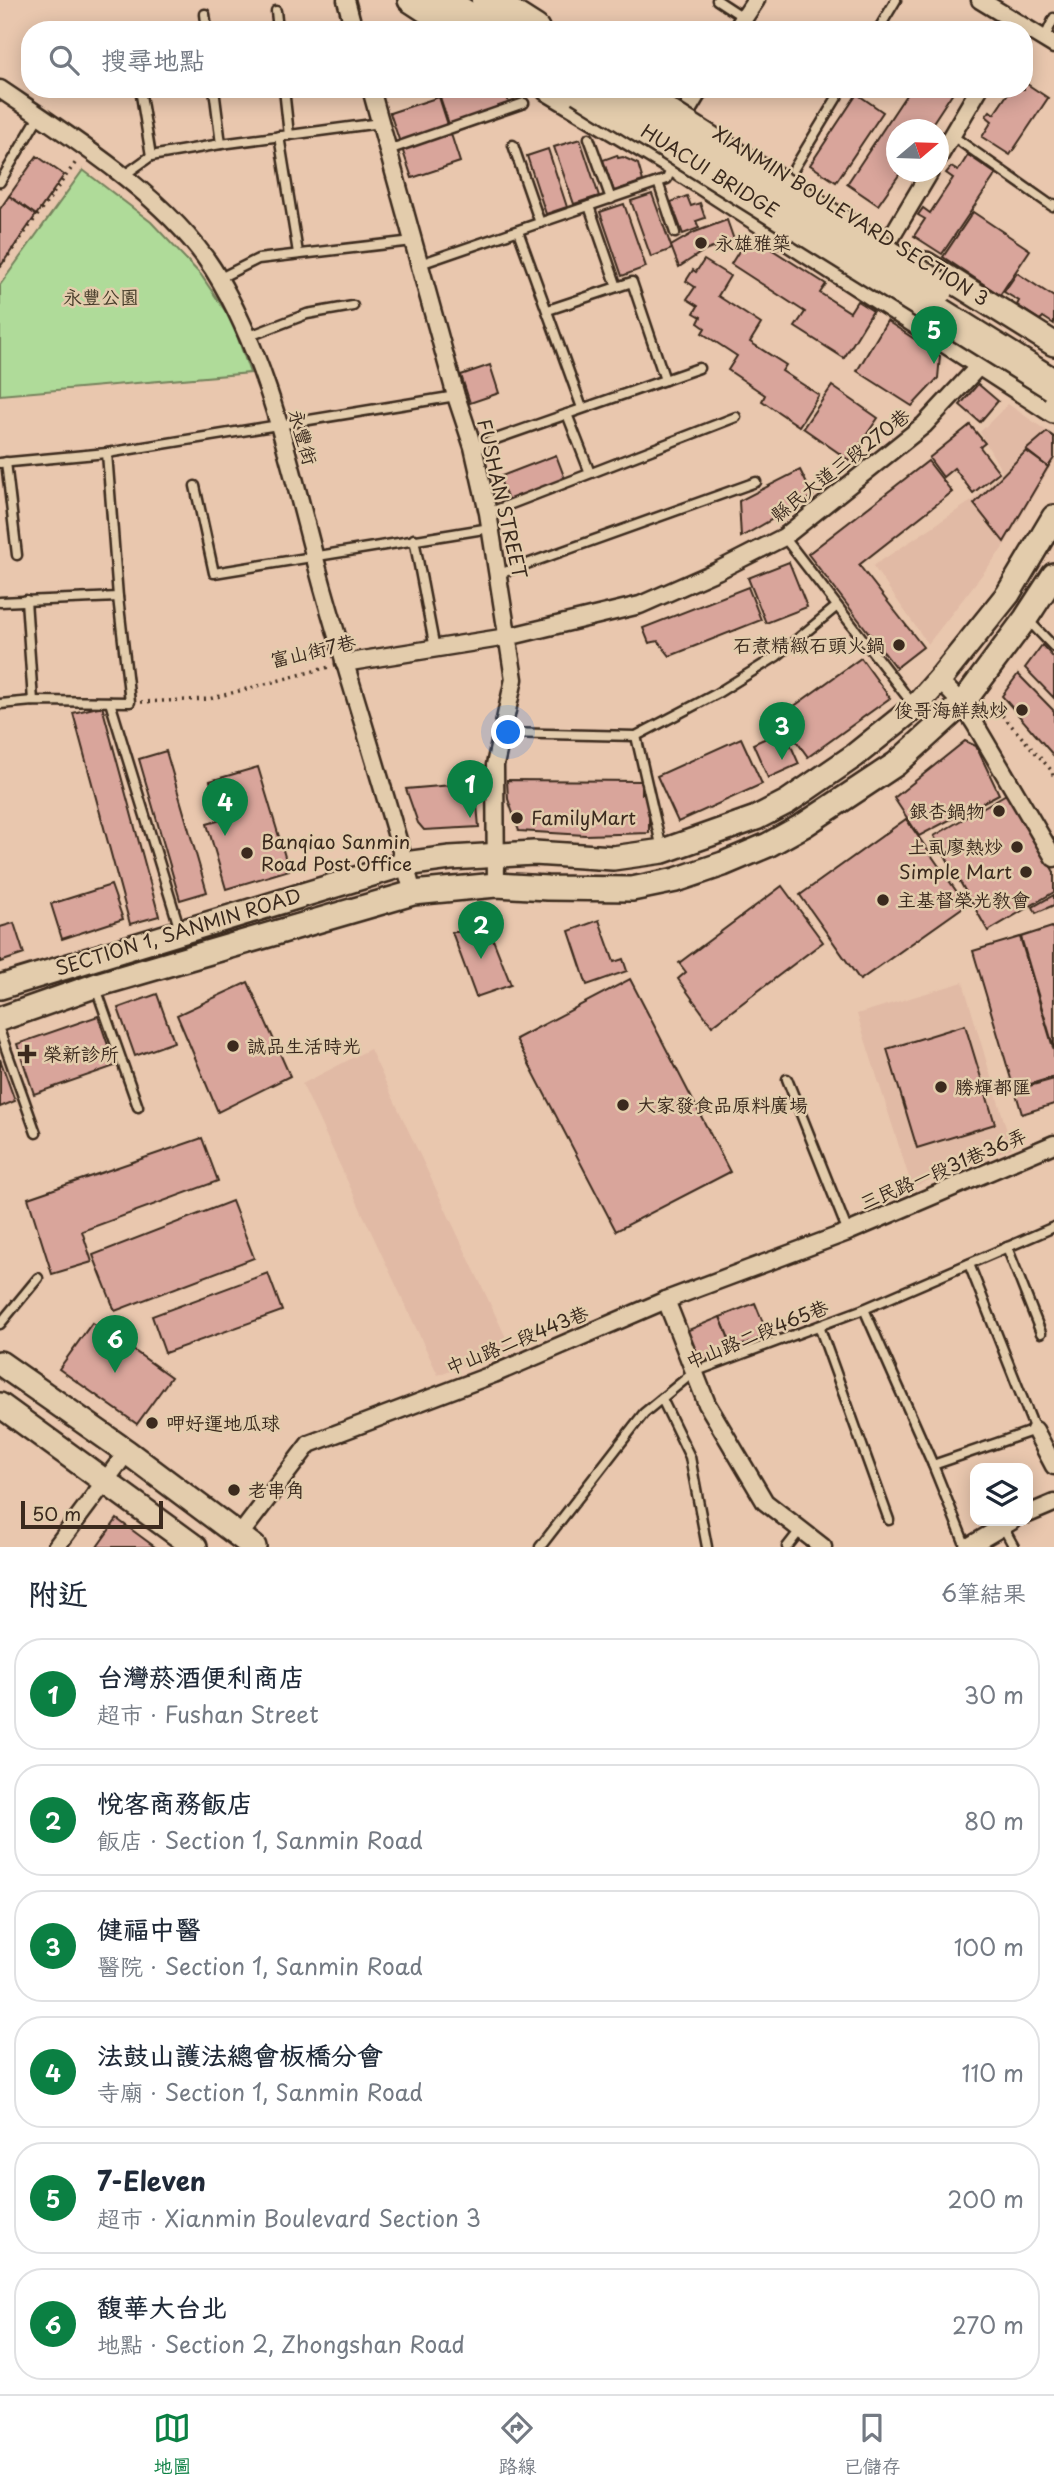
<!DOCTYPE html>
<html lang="zh-TW">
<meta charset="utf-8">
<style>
body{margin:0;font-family:"Playpen Sans","LXGW WenKai TC",sans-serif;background:#f6f6f7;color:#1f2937}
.controls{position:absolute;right:21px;bottom:21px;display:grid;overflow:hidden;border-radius:14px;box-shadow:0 4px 18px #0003}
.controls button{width:63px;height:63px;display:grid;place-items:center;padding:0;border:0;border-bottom:2px solid #e0e1e3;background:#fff;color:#1f2937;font:35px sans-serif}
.compass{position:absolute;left:886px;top:119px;width:63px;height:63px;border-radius:50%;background:#fff;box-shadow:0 4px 18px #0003;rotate:71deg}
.scale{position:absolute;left:21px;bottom:18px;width:142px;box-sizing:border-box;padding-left:7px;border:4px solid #3b2a1e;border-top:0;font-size:19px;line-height:24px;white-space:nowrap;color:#3b2a1e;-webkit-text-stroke:5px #e3ccac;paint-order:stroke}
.you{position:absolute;left:509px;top:733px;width:24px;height:24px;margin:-18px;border:5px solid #fff;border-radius:50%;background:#1a73e8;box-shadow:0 0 0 10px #1a73e833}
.badge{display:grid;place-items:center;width:46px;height:46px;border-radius:50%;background:#0b8043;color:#fff;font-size:23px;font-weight:700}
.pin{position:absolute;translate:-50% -58px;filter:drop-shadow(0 2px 4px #0008)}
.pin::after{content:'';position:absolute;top:37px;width:24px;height:21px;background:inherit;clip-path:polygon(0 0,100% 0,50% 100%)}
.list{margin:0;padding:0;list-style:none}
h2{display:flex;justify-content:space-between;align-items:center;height:91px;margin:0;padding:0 28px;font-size:30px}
h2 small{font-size:23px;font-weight:400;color:#747a83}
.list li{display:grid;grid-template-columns:46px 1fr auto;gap:21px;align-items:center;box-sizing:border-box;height:112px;margin:0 14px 14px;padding:0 14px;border:2px solid #e0e1e3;border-radius:28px}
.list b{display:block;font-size:26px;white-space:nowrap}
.list p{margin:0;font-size:23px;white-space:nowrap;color:#747a83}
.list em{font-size:23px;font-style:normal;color:#747a83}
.icon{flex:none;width:38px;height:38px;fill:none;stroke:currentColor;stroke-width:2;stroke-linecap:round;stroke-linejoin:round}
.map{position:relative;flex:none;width:1054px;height:1547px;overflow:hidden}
.search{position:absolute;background:#fff;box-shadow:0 4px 18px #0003;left:21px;right:21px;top:21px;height:77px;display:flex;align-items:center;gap:18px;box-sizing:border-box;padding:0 24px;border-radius:28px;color:#747a83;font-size:26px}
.sheet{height:847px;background:#fff}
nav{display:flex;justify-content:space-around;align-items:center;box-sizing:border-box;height:98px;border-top:2px solid #e0e1e3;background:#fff;font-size:19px;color:#747a83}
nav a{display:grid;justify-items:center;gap:4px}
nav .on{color:#0b8043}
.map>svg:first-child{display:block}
.built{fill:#e1baa5}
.green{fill:#afdb99;stroke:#75825c;stroke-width:2}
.building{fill:#d9a59b;stroke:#3b2a1e;stroke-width:2}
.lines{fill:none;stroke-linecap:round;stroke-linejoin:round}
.lane-casing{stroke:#3b2a1e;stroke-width:13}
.street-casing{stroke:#3b2a1e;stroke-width:21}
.secondary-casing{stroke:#3b2a1e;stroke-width:28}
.highway-casing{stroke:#3b2a1e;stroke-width:35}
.path{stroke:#3b2a1e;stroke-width:3.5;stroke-dasharray:2 5;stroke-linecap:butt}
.lane{stroke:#e3ccac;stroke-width:8}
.street{stroke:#e3ccac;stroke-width:16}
.secondary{stroke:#e3ccac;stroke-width:23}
.highway{stroke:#e3ccac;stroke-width:30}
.highway-bridge-casing{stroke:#3b2a1e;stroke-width:35;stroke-linecap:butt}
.highway-bridge{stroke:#e3ccac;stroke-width:30}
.poi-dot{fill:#3b2a1e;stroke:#e3ccac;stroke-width:2.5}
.labels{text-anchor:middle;stroke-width:5;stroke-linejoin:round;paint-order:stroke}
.street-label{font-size:19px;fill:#3b2a1e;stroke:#e3ccac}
.poi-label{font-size:19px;fill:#3b2a1e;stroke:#e3ccac;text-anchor:start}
.park-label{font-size:19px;fill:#473c2a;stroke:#e3ccac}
</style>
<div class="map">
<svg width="1054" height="1547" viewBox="0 0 1054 1547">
<rect width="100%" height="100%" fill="#e9c7ae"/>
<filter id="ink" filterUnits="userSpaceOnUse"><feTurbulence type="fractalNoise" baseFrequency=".0143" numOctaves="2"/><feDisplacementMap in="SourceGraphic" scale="14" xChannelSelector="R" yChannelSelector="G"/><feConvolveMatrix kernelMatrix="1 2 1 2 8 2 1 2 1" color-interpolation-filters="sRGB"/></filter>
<g filter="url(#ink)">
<g class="built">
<path d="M1008,404l46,32v25l-52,88 -74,95 -55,-78 100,-66 29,-28 -22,-40z"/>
<path d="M963,982l49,166 -100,39 -55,-173z"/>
<path d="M370,1049l140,297 -72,29 -136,-291z"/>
</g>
<path class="green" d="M83,170l68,52 50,53 31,46 18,52 -250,22v-110z"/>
<g class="building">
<path d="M1024,82l24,16 -38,57 -28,-18 10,-16 -6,-5 4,-5 4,3 17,-25h13z"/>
<path d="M462,89h42l5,14 -60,21 -9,-27z"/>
<path d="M910,89h45l-27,41h-31v42h4l-23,33 -31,-21z"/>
<path d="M857,94l26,18 -47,70 -26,-17z"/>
<path d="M439,97l21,65 -48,16 -22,-65z"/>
<path d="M580,139l19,57 -25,8 -20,-57z"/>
<path d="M548,149l19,58 -21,7 -19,-58z"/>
<path d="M617,155l1,3 5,-1 15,7 5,17 -29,10 -11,-31z"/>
<path d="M968,155l28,19 -54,80 -28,-18 11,-17 -7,-4 5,-7 7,5 23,-35 -7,-5 5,-6 7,4z"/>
<path d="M37,156l27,19 -28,40 -27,-19z"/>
<path d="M652,194l20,55 -21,8 -20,-56z"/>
<path d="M9,196l27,19 -36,52v-58z"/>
<path d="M687,196l4,10 9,-3 5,15 -9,3 3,7 -16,6 -12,-32z"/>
<path d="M624,204l22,63 -24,9 -22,-64z"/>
<path d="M973,212l57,38 -30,45 -57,-38z"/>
<path d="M727,220l7,20 -32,12 -23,15 -8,-21 24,-14z"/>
<path d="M749,235l77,49 -6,9 30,19 7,-11 16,10 -29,47 -49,-31 10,-15 -74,-48z"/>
<path d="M704,260l26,16 -12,20 43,28 -11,18 36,23 -4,6 37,24 -20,31 -37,-25 3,-6 -37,-25 9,-14 -35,-23 3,-5 -7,-5 3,-6 -7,-4 4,-7 -11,-7 8,-12 -9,-6 7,-11 3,2z"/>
<path d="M1017,273l37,24v27l-11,-7 -3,3 -23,-15 2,-4 -15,-9z"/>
<path d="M887,321l53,35 -2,22 -26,28 -55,-35z"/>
<path d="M490,365l9,28 -29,10 -9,-28z"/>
<path d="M978,384l20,17 -18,21 -20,-17z"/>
<path d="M832,386l46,32 -29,42 -46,-32z"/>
<path d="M970,425l15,18 -5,4 19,25 -26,21 -19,-25 -11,9 -14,-19z"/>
<path d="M1047,432l7,5v21l-6,9 -22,-17z"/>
<path d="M1026,451l22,16 -44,75 -30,-38z"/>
<path d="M556,455l9,24 -57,21 -9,-23z"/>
<path d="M928,461l24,31 -93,73 64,82 -27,21 -88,-114z"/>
<path d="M800,470l13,26 -72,41 -2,-36z"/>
<path d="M789,562l18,45 -41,16 -18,-45z"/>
<path d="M748,587l13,33 -91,36 -12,-15 -9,2 -6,-15z"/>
<path d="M1042,645l12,13v40l-29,-30z"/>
<path d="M861,658l29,40 -82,59 -29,-40z"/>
<path d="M1018,674l36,37v45l-52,-60z"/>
<path d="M102,706l57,210 -29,8 -57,-211z"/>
<path d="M784,730l15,34 -31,14 -15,-34z"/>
<path d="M741,738l21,46 -84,38 -21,-46z"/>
<path d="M965,741l11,5 23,48 -80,42 -25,-38z"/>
<path d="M166,751l41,141 -27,8 -41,-141z"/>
<path d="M258,767l31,103 -63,19 -19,-65 14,-4 -11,-39z"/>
<path d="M507,780l135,1v13h7v39l-64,2 -66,-4 -11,-32z"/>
<path d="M475,783l4,44 -55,3 -6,-7 -12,-34z"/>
<path d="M1008,793l46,79v20l-66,39 -54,-95z"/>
<path d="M906,819l60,86 -106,75 -60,-85z"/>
<path d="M111,885l12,34 -61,20 -11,-35z"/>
<path d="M782,886l41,56 -111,84 -34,-47 8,-7 -7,-9z"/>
<path d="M1054,895v10l-18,8 -3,-6z"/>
<path d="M599,920l15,42 9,-3 4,12 -40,14 -18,-54z"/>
<path d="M14,923l10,31 -24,8v-35z"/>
<path d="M1052,927l2,5v117l-33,-112z"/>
<path d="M452,932h38l21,53 -35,12z"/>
<path d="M1020,937l34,114v26l-40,12 -41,-138z"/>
<path d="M630,979l100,193 -114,59 -100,-192z"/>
<path d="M248,982l42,94 -72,36 -41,-97z"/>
<path d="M157,994l17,48 -39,14 -17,-48z"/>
<path d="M98,1016l17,50 -81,28 -17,-50z"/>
<path d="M965,1025l30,99 -78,24 -30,-99z"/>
<path d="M0,1059l15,42 -15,6z"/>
<path d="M1054,1079v25l-32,10 -7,-24z"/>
<path d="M202,1138l16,43 -136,50 10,31 -40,12 -24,-76z"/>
<path d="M232,1201l22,57 -139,53 -22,-56z"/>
<path d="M268,1273l14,38 -117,42 -13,-37z"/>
<path d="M755,1303l13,32 -35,14 -13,-32z"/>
<path d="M720,1317l13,32 -34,14 -13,-32z"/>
<path d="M92,1323l22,15 -11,17 11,8 12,-18 45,32 -34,47 -78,-55z"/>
<path d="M117,1519l38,28h-58z"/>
</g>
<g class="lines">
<g class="lane-casing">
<g id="lane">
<path d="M717,0l26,17"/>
<path d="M276,11l2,19"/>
<path d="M205,14l2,16"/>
<path d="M878,30l18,-30"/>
<path d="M1044,39l10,-21"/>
<path d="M140,89l11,67"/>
<path d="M214,89l7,55"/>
<path d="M284,89l5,46"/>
<path d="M951,135l101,71 2,-2"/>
<path d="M279,136l19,117"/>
<path d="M589,138l22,61"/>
<path d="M513,145l27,78"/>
<path d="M388,150l136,-47"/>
<path d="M790,175l52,-86"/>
<path d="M123,176l28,-20 70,-12 159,-21"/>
<path d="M0,182l39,-66"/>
<path d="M658,182l17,51"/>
<path d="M589,206l28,81"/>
<path d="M518,231l64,177"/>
<path d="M420,264l247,-85 5,-12"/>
<path d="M218,279l40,-20 155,-18"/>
<path d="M548,310l84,-28 33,98"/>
<path d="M247,337l60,-23 46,-8"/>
<path d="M567,414l23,59"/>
<path d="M473,447l226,-79"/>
<path d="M6,462l11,93"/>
<path d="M0,463l107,-10 349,-57"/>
<path d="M195,486l19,87 276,-45"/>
<path d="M488,513l248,-96"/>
<path d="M784,537l131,170"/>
<path d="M414,539l21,110"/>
<path d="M499,574l257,-92"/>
<path d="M26,600l7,101"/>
<path d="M0,602l118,-5"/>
<path d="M1027,619l27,28"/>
<path d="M110,702l70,228"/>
<path d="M0,704l33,-3 97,1 -12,-105 -11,-144"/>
<path d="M503,733l133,3 80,-42 61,-38 59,-49"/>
<path d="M636,736l26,113"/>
<path d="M96,988l42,119"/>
<path d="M0,1032l36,101"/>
<path d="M787,1079l61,153"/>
<path d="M1007,1247l34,86"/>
<path d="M864,1309l69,156 33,82"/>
<path d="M0,1324l38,-46"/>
<path d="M819,1326l70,194"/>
<path d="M662,1399l28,58 17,90"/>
<path d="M933,1465l102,-35 -66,-166"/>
<path d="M1002,1525l12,22"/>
<path d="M540,1547l104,-134 50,-41 170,-63 190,-82"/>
<path d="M787,1547l14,-18"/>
</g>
</g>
<g class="street-casing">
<g id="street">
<path d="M346,0l8,30"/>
<path d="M980,0l74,45"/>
<path d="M736,30l20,-30"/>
<path d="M0,89c71,48 166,107 213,180 58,92 81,215 110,319 29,102 62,203 90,305"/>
<path d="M371,89l85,307 17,51 15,66 26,166 -19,86 1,120"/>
<path d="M682,128l3,-14 15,-25"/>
<path d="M939,157l40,-68"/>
<path d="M889,241l41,-69"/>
<path d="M344,663l163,-26 133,-32 77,-34 67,-34 140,-112 57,-61"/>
<path d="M939,680l23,24 13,20 79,134"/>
<path d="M666,1300l41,104 58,98 58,45"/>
<path d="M1035,1430l19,36"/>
<path d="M1028,1514l26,-11"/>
<path d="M239,1536l70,-92 185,-70 172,-74 182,-68 206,-88"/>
<path d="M56,1547l71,-95"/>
<path d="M968,1547l44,-26"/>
</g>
</g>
<g class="secondary-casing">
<g id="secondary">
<path d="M410,0l46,30"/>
<path d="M548,89l125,75 381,247"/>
<path d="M926,264l128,80"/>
<path d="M0,987l405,-123 45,-6 84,-5 79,5 50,-7 93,-33 31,-16 67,-46 61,-49 24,-27 69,-86 46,-77"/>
<path d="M0,1019l100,-35 313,-91 83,-8 51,3 85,1 44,-9 47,-16 45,-19 36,-20 92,-61 66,-60 64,-86 28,-43"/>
<path d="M0,1363l127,89 127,95"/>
<path d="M0,1405l195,142"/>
</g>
</g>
<g class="highway-casing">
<g id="highway">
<path d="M441,0l46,30"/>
<path d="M487,0l47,30"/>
</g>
</g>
<g class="path">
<path d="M0,267l76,-105"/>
<path d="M141,702l68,-3 120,-32"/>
<path d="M993,705l59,66 2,9"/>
</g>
<use href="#lane" class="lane"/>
<use href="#street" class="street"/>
<use href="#secondary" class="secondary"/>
<use href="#highway" class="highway"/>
<g class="highway-bridge-casing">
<g id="highway-bridge">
<path d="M580,89l474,296"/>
<path d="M627,89l312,199"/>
</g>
</g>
<use href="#highway-bridge" class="highway-bridge"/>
</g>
</g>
<g class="poi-dot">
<circle cx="701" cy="243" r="7"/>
<circle cx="899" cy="645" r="7"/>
<circle cx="1022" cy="710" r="7"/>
<circle cx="999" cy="811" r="7"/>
<circle cx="517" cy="818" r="7"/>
<circle cx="1017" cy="847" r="7"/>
<circle cx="247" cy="853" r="7"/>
<circle cx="1026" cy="872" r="7"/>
<circle cx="883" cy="900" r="7"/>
<circle cx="233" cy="1046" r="7"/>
<path d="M23.5 1043.5h7v7h7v7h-7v7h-7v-7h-7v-7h7z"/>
<circle cx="941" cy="1087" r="7"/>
<circle cx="623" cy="1105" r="7"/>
<circle cx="152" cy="1423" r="7"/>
<circle cx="234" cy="1490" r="7"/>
</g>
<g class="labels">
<g class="street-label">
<text transform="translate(710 171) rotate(32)" y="7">HUACUI BRIDGE</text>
<text transform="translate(851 216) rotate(32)" y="7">XIANMIN BOULEVARD SECTION 3</text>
<text transform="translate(303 437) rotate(74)" y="7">永豐街</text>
<text transform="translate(840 465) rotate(-38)" y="7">縣民大道三段270巷</text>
<text transform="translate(502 499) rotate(77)" y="7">FUSHAN STREET</text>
<text transform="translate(313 651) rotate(-13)" y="7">富山街7巷</text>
<text transform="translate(178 932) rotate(-17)" y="7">SECTION 1, SANMIN ROAD</text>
<text transform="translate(943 1169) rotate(-23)" y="7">三民路一段31巷36弄</text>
<text transform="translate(757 1334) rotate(-22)" y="7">中山路二段465巷</text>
<text transform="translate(517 1340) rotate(-22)" y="7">中山路二段443巷</text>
</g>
<g class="poi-label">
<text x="715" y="250">永雄雅築</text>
<text x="885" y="652" text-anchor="end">石煮精緻石頭火鍋</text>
<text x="1008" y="717" text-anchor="end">俊哥海鮮熱炒</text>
<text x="985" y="818" text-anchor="end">銀杏鍋物</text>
<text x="531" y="825">FamilyMart</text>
<text x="261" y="849">Banqiao Sanmin<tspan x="261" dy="22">Road Post Office</tspan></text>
<text x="1003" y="854" text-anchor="end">土虱廖熱炒</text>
<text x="1012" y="879" text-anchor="end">Simple Mart</text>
<text x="897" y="907">主基督榮光教會</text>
<text x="247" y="1053">誠品生活時光</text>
<text x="43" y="1061">榮新診所</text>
<text x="955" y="1094">勝輝都匯</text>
<text x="637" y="1112">大家發食品原料廣場</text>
<text x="166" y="1430">呷好運地瓜球</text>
<text x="248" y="1497">老串角</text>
</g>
<g class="park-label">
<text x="101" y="304">永豐公園</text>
</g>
</g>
</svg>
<div class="controls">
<button><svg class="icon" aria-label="layers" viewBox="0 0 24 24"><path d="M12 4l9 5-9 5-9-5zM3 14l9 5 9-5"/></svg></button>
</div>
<svg class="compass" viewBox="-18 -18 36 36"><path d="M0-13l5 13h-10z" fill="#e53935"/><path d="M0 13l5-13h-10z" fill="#747a83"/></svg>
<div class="scale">50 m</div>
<div class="you"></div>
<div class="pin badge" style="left:470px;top:818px">1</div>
<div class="pin badge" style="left:481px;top:959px">2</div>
<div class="pin badge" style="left:782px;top:760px">3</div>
<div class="pin badge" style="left:225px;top:836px">4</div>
<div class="pin badge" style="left:934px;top:364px">5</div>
<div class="pin badge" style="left:115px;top:1373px">6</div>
<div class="search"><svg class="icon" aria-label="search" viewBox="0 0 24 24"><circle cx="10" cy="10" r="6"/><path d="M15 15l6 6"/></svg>搜尋地點</div>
</div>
<section class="sheet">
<h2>附近<small>6筆結果</small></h2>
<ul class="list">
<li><span class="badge">1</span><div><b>台灣菸酒便利商店</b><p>超市 · Fushan Street</p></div><em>30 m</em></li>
<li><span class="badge">2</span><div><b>悅客商務飯店</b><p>飯店 · Section 1, Sanmin Road</p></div><em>80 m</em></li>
<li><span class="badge">3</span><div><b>健福中醫</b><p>醫院 · Section 1, Sanmin Road</p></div><em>100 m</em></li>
<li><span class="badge">4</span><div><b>法鼓山護法總會板橋分會</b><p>寺廟 · Section 1, Sanmin Road</p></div><em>110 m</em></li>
<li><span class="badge">5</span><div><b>7-Eleven</b><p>超市 · Xianmin Boulevard Section 3</p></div><em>200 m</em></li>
<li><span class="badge">6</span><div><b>馥華大台北</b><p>地點 · Section 2, Zhongshan Road</p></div><em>270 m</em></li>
</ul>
</section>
<nav>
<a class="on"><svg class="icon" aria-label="map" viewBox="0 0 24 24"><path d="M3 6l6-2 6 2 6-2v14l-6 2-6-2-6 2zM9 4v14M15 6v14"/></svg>地圖</a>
<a><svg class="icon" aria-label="directions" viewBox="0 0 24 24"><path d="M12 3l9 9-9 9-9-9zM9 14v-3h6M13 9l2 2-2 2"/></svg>路線</a>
<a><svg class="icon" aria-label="saved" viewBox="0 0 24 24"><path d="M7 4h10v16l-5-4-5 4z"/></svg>已儲存</a>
</nav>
